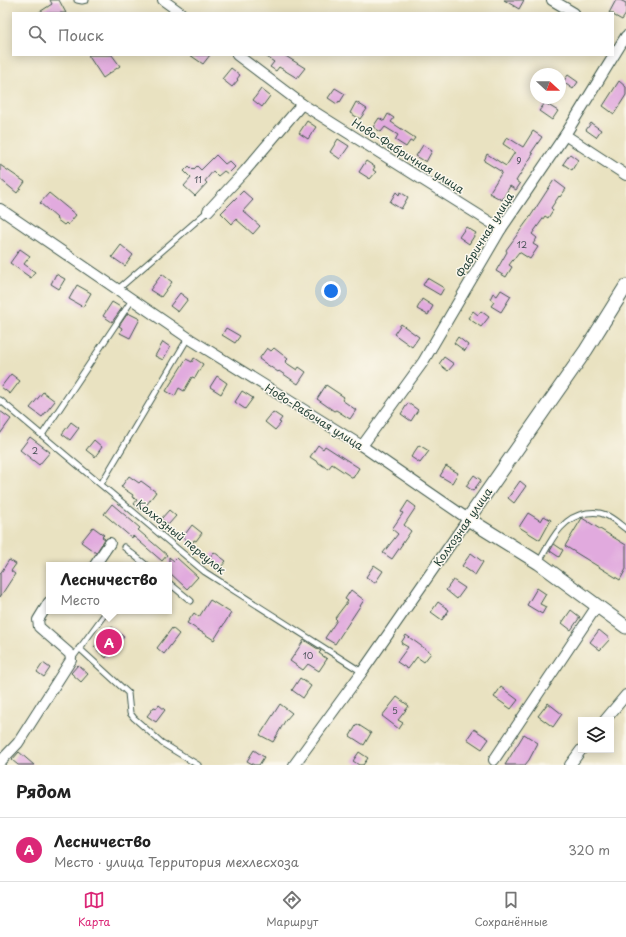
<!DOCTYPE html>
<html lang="ru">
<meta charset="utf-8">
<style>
body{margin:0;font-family:"Playpen Sans",sans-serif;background:#f6f6f6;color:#222}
.controls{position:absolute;right:12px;bottom:12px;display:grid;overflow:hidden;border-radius:0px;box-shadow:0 2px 10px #0003}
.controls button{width:36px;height:36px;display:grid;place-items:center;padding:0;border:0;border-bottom:1px solid #e0e0e0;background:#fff;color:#222;font:20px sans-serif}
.compass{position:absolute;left:530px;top:68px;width:36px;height:36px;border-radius:50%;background:#fff;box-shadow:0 2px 10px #0003;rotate:111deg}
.you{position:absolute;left:331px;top:291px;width:14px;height:14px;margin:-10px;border:3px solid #fff;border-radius:50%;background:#1a73e8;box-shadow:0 0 0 6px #1a73e833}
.badge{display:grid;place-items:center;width:26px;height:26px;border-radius:50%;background:#db2777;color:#fff;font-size:13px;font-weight:700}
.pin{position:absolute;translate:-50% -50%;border:2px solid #fff;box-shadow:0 1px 4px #0006}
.popup{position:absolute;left:46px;top:562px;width:126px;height:52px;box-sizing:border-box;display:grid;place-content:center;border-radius:0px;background:#fff;filter:drop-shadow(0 1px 3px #0005);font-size:13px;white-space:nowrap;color:#767676}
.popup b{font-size:15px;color:#222}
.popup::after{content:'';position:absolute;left:50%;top:100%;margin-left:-8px;border:8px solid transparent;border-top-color:#fff}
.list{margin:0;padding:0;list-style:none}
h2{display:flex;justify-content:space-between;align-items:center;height:52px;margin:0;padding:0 16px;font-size:17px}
h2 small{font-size:13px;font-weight:400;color:#767676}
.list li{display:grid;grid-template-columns:26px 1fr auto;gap:12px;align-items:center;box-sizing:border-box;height:64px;padding:0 16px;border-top:1px solid #e0e0e0}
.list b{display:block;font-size:15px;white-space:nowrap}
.list p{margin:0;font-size:13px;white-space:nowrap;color:#767676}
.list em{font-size:13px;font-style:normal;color:#767676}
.icon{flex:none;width:22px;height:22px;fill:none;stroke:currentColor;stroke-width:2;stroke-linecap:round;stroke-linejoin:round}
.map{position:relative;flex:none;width:626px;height:765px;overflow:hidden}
.search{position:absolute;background:#fff;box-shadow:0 2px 10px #0003;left:12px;right:12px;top:12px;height:44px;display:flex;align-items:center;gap:10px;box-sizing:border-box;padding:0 14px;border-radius:0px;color:#767676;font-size:15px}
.sheet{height:116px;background:#fff}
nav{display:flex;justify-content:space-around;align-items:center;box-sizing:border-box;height:56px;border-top:1px solid #e0e0e0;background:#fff;font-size:11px;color:#767676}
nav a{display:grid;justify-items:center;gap:2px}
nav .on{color:#db2777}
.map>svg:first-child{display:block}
.building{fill:#e1aade}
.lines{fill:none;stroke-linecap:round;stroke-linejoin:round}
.service-casing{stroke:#3d5649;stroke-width:7}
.minor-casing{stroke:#3d5649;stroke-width:12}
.tertiary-casing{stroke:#3d5649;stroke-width:15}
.service{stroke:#fff;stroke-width:5}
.minor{stroke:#fff;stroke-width:10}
.tertiary{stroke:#fff;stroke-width:13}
.labels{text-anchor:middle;stroke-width:3;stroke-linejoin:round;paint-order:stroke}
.number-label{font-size:9px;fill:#50585e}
.street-label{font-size:11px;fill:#1f3d34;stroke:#fbf7ec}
</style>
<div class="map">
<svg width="626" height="765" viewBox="0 0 626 765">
<rect width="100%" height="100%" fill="#fbf7ec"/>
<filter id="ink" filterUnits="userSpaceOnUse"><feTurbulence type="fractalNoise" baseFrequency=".025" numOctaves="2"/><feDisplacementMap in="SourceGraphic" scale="8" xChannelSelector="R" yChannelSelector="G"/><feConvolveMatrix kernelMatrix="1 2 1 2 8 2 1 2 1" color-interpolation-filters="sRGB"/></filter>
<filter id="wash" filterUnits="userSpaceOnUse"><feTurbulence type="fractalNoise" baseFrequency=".012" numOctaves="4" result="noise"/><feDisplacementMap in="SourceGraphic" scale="16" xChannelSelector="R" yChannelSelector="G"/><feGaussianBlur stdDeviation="0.9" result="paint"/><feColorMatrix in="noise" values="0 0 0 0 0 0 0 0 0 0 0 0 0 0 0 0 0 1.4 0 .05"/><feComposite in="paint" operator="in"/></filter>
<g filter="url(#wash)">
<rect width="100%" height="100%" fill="#e9e2c1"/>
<g id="blocks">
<g class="building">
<path d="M50,0h9l7,13h-28l14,-9z"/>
<path d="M504,0h20l-5,9z"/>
<path d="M616,0h4l6,3v11l-4,6 -9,-5v-2h-4z"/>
<path d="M88,55h24l8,11 -17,12z"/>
<path d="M190,55h20l-7,9z"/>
<path d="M264,55h20l21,13 -8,10 -18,-11 -3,4 -6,-4 4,-5z"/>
<path d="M231,68l9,7 -3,4 1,1 -6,7 -10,-8z"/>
<path d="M568,75l10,7 -5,7 -10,-7z"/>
<path d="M619,81l7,6v8l-12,19 -11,-8z"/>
<path d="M335,88l10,6 -5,8 -1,-1 -2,3 -9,-6z"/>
<path d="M261,89l9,7 -8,11 -9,-7z"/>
<path d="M356,102l11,7 -7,10 -10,-6z"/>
<path d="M545,103l13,8 -6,9 -13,-9z"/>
<path d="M388,114l6,4 -3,4 24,16 -3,4 -2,-1 -4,6 -11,-7 3,-5 -13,-8 -4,5 -8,-5 6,-9 5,3z"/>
<path d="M307,121l9,6 -8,12 -9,-6z"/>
<path d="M591,123l10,7 -5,7 -10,-7z"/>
<path d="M533,131l9,6 -11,16 2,1 -17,27 4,3 -4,6 -6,-4 -8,14 -13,-7 13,-21 -18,-11 3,-7 19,12 9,-14 -12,-8 4,-7 16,10z"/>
<path d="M338,139l11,7 -9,13 -10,-7z"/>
<path d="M423,145l9,6 -6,11 -10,-6z"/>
<path d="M570,154l8,6 -6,10 -9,-6z"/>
<path d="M216,155l9,9 4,-3 6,6 -7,7 -4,-3 -6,5 -5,-5 -8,10 2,2 -12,13 -11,-10 7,-8 -7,-7 5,-5 4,4 4,-4 4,4z"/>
<path d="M366,161l9,6 -2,3 3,2 -6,7 -11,-7z"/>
<path d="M0,165l25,17 -8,11 -17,-14z"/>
<path d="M554,180l12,9 -6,8 -1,-1 -8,12 2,2 -5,8 -3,-2 -13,18 5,4 -4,6 5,3 -8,12 -11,-7 -10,13 3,2 -6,10 -10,-6 11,-19 -1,-2 24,-33z"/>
<path d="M243,191l10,9 -10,11 17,15 -7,8 -17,-15 -4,5 -11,-11z"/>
<path d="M396,192l3,3 1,-3 8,5 -7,12 -11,-7z"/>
<path d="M49,193l27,22 -8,10 -2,-2 -2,2 -8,-6 1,-1 -17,-15z"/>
<path d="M466,227l10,6 -7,11 -10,-7z"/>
<path d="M121,245l12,10 -8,11 -13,-9z"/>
<path d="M20,249l10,7 -6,8 11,8 -4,6 -21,-15z"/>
<path d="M56,274l9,5 -6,10 -8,-5z"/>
<path d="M162,274l10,8 -11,15 -11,-7z"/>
<path d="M427,278l17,10 -4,7 -17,-10z"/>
<path d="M77,285l14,8 -8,14 -14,-8z"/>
<path d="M501,290l10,6 -10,16 -10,-6 3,-4 -4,-3 3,-6 4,3z"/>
<path d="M180,293l8,6 -10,13 -8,-6z"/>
<path d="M422,299l11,7 -5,9 -11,-6z"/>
<path d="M112,302l10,6 -10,14 -9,-6z"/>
<path d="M473,311l5,4 3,-4 8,6 -8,10 -13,-9z"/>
<path d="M128,313l12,6 -10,19 -10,-5 2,-5 -3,-2z"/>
<path d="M401,324l18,13 -7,10 -18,-13z"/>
<path d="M226,328l14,8 -5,7 -13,-8z"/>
<path d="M458,337l10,8 -3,6 -11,-8z"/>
<path d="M163,342l7,5 -7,13 -8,-4z"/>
<path d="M267,348l4,3 3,-3 14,11 -3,3 12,8 2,-3 7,5 -8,12 -19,-13 -1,1 -19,-13z"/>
<path d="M444,357l10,7 -6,7 -9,-7z"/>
<path d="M194,358l9,6 -8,14 -3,-1 -8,14 -5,-3 -4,8 -9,-5 20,-32 6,3z"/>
<path d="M11,374l9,7 -10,13 -9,-7z"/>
<path d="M217,376l10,7 -6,11 -11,-7z"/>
<path d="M326,385l18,12 -2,3 14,10 -6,9 -14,-9 -2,1 -17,-12z"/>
<path d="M242,391l11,7 -8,11 -10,-7z"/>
<path d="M43,392l12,9 -13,16 -12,-9z"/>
<path d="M408,403l10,7 -7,11 -10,-7z"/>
<path d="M0,411l11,8 -11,15z"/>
<path d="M273,412l9,6 -3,4 2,1 -6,7 -10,-8z"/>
<path d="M71,422l8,6 -9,12 -8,-6z"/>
<path d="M30,437l20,15 -11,13 -19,-15z"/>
<path d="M94,440l8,7 -7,10 -9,-7z"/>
<path d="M318,445l5,4 2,-3 34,22 -6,10 -21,-14 -4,5 -18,-12z"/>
<path d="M419,445l10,6 -9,12 -9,-6z"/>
<path d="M446,466l12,7 -6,10 -12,-7z"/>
<path d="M474,475l7,5 -8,11 -7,-5z"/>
<path d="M129,476l10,7 2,-2 15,11 -14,19 -8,-7 3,-4 -5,-3 1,-2 -12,-8z"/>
<path d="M520,481l6,5 -12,17 -6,-5z"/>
<path d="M408,501l8,6 -12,18 7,6 -19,28 -9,-6 15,-19 -6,-5 11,-16 -2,-1z"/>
<path d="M112,504l28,24 -2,2 29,25 -5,6 -29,-25 -1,2 -28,-24z"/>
<path d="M169,510l7,6 -8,9 -7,-6z"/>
<path d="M528,513l13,8 3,-5 7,4 -11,20 -21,-13z"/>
<path d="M582,518l44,27v24l-6,11 -55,-34z"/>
<path d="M192,525l10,8 -6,8 -2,-1 -2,4 -9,-7z"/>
<path d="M93,527l11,8 -2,2 3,2 -9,14 -15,-11z"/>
<path d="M554,544l9,6 -4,7 -9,-6z"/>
<path d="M214,552l12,9 -5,6 -12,-9z"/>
<path d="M471,553l12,9 -8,13 -13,-9z"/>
<path d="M169,557l5,4 3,-3 21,19 -11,12 -18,-17z"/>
<path d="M9,560l7,4 -5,7 4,3 -15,23v-23z"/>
<path d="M374,565l9,6 -8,12 -9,-6z"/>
<path d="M453,580l12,8 -8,11 -11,-9z"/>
<path d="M537,588l9,6 -6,10 6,3 -4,7 -15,-9z"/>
<path d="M351,590l13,10 -29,44 -10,-6 12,-18 -2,-2 13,-17 -3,-2z"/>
<path d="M210,600l21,13 -17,27 -27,-17 7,-10 5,4z"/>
<path d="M438,602l11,8 -7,10 -11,-8z"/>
<path d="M571,610l9,7 -9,13 -9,-7z"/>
<path d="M112,627l12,10 -18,21 -12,-11z"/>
<path d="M172,628l7,6 -15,20 -7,-6z"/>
<path d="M599,630l11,9 -10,11 -10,-8z"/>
<path d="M406,635l25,18 -7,9 -7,-5 -9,12 -11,-7 11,-15 -7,-4z"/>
<path d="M304,640l17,11 -2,2 8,6 -8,12 -11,-7 -5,6 -13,-9z"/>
<path d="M43,663l7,5 -6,9 -7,-5z"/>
<path d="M78,665l10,9 -7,8 -10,-9z"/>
<path d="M300,678l11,8 -8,12 -11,-8z"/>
<path d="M501,687l17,13 -7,9 -17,-12z"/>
<path d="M397,697l12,9 -11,14 5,3 -4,6 -17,-13z"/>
<path d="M548,703l14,11 -9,13 -15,-11z"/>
<path d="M280,704l12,9 -7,8 -12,21 -13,-7z"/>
<path d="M159,705l6,5 -9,12 -9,-6 7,-9 3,1z"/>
<path d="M357,724l14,9 -7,12 -14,-9z"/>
<path d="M474,729l15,10 -7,10 -15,-10z"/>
<path d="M524,734l14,9 -9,17 -4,5h-20z"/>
<path d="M254,750l10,7 -5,8h-5l-7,-4z"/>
<path d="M19,752l15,13h-16l-6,-5z"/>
<path d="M359,752l9,6 -5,7h-4l-6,-4z"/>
</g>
</g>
</g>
<g filter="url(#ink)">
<use href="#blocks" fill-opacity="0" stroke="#3d5649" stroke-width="1"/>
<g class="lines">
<g class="service-casing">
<g id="service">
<path d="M77,0l5,1 4,-1"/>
<path d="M117,290l91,-79"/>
<path d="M0,400l205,172 157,100"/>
<path d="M42,435l90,-135"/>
<path d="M101,484l87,-146"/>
<path d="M124,547l22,18"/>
<path d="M539,562c12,-21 22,-45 48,-49 6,-1 13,-1 19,2 7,3 13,9 20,14"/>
<path d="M169,583l22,18"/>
<path d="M79,648l49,45 2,20 4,5 28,25 36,22"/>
<path d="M71,660l36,-49"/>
</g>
</g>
<g class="minor-casing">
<g id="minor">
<path d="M163,0l18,13"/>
<path d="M552,0l22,13"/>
<path d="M237,55l65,49 199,125"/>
<path d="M565,135l61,40"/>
<path d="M0,209l190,130 172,107 106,73 -106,153 -68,93"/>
<path d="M208,211l37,-40 57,-67"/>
<path d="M362,446l61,-84 78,-133 64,-94 61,-99"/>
<path d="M95,565l15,-22"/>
<path d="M605,720l21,-25"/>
<path d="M494,760l103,-154"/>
<path d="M0,762l18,-19 53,-83 -1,-6 -31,-27 -1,-7 11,-18"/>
<path d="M570,765l11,-15"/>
</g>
</g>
<g class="tertiary-casing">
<path id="tertiary" d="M626,286l-40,64 -118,169 71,44 87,64"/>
</g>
<use href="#service" class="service"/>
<use href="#minor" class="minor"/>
<use href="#tertiary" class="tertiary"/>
</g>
</g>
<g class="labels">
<g class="number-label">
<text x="519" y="164">9</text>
<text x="198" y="183">11</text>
<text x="522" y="248">12</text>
<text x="35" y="454">2</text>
<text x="308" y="659">10</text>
<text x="395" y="714">5</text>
</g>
<g class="street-label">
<text transform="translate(408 156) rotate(32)" y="4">Ново-Фабричная улица</text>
<text transform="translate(485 235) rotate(-58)" y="4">Фабричная улица</text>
<text transform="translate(314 417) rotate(32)" y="4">Ново-Рабочая улица</text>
<text transform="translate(463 527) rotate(-55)" y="4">Колхозная улица</text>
<text transform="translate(181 537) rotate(39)" y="4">Колхозный переулок</text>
</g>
</g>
</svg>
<div class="controls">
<button><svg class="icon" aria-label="layers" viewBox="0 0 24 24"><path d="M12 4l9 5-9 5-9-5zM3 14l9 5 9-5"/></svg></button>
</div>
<svg class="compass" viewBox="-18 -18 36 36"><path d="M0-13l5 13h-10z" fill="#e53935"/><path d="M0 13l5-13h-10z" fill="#767676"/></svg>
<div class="you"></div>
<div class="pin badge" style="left:109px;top:642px">A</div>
<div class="popup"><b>Лесничество</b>Место</div>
<div class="search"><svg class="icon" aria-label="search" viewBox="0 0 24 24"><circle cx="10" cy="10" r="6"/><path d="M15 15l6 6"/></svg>Поиск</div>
</div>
<section class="sheet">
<h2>Рядом<small></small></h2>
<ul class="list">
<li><span class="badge">A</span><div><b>Лесничество</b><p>Место · улица Территория мехлесхоза</p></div><em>320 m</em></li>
</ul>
</section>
<nav>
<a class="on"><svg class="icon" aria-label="map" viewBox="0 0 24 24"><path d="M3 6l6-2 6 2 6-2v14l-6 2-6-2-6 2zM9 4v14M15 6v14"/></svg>Карта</a>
<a><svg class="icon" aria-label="directions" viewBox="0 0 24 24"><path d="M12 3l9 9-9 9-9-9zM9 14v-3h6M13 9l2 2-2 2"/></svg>Маршрут</a>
<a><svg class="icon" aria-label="saved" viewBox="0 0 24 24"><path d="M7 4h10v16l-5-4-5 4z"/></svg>Сохранённые</a>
</nav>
